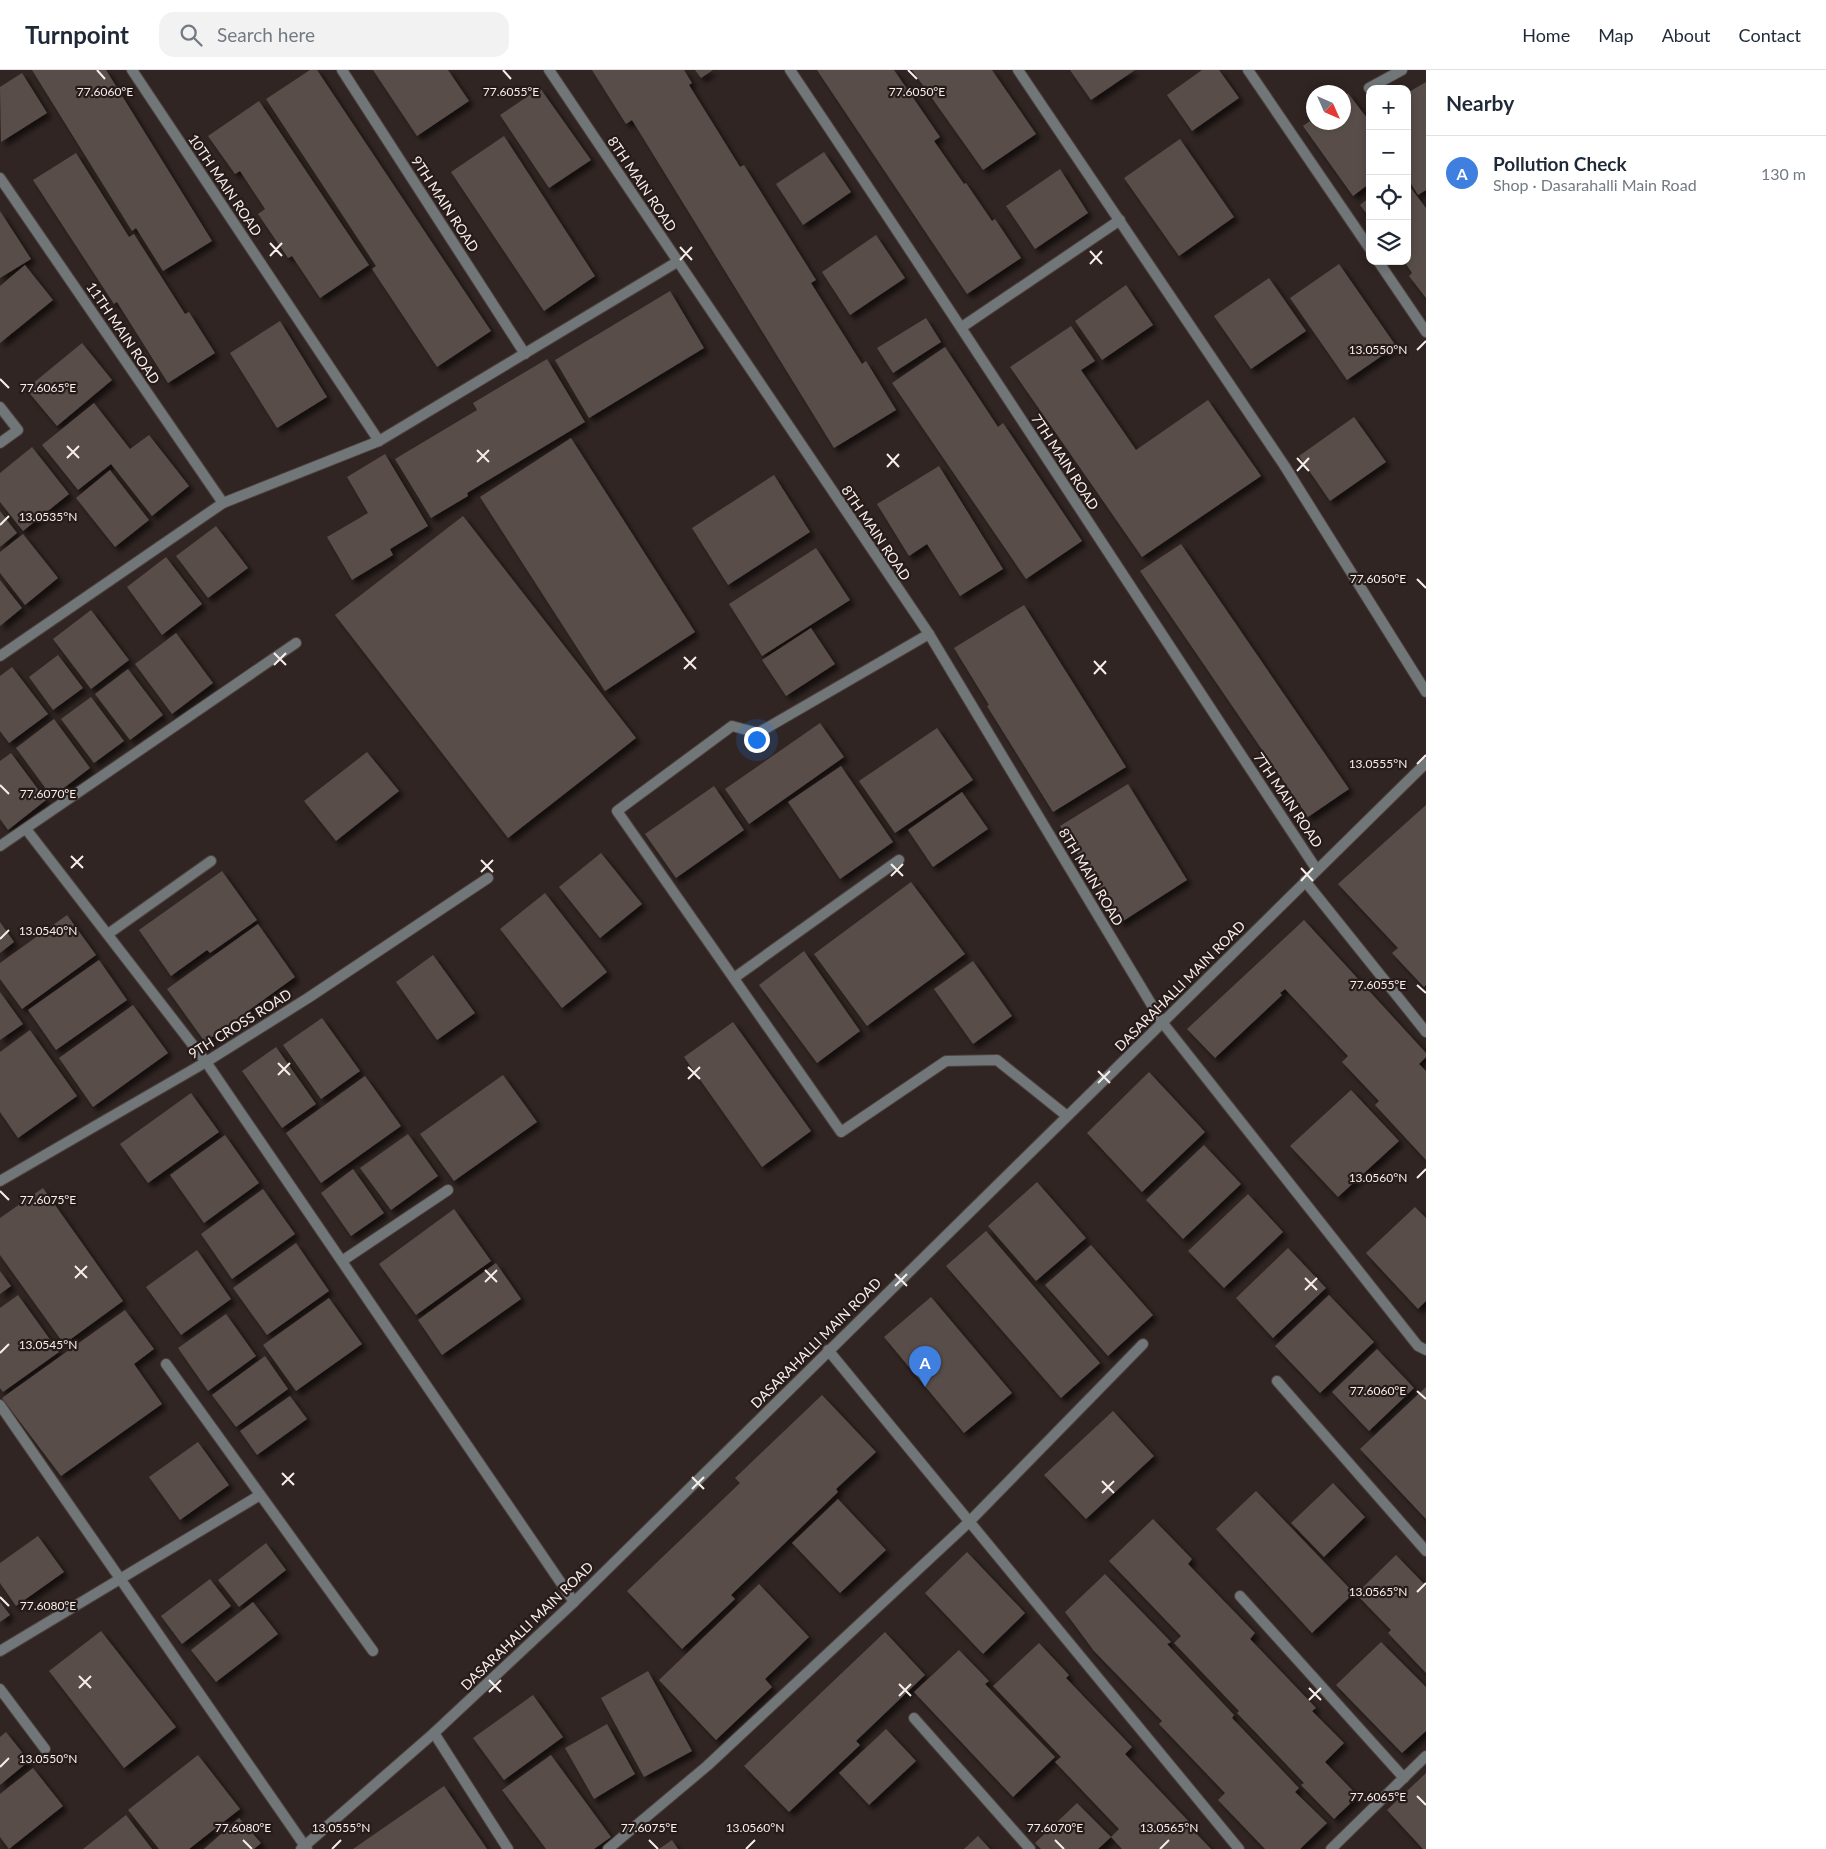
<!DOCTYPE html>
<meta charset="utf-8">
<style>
body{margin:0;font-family:Lato,sans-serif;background:#f2f2f3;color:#1f2937}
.controls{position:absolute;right:15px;top:15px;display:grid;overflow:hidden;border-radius:10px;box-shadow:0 2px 8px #0003}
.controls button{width:45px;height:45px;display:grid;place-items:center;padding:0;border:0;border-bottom:1px solid #e0e1e3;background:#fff;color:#1f2937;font:25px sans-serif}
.compass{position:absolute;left:1306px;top:15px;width:45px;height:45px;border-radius:50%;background:#fff;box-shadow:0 2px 8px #0003;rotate:135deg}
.you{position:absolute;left:756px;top:669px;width:18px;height:18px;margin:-12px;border:4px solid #fff;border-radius:50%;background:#1a73e8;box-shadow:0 0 0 8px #1a73e833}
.badge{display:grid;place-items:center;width:32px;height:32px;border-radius:50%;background:#1a73e8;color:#fff;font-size:16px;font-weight:700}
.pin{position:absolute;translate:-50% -41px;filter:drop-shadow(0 1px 2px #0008)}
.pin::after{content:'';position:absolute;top:26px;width:18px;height:15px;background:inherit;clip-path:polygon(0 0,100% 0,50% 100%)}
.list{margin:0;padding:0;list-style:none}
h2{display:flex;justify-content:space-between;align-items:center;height:65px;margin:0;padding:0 20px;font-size:21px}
h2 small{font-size:16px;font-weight:400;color:#747a83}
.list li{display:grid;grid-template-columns:32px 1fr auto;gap:15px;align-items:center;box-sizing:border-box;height:75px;padding:0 20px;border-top:1px solid #e0e1e3}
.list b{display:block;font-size:19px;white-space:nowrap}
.list p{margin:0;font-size:16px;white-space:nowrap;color:#747a83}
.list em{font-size:16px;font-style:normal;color:#747a83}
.icon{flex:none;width:28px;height:28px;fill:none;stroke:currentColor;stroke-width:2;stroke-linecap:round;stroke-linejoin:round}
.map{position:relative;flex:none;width:1426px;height:1779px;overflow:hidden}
header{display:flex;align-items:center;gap:30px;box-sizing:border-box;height:70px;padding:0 25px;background:#fff;border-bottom:1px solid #e0e1e3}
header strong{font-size:24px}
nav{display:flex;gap:28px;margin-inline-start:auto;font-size:18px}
.search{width:350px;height:45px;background:#f2f2f3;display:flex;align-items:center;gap:12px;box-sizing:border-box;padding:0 18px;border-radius:15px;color:#747a83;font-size:19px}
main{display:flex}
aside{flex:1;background:#fff}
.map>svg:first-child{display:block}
.building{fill:#594d49;filter:url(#shadow)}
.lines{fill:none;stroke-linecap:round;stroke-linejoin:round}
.minor-casing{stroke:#4c413e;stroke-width:12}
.tertiary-casing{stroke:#4c413e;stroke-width:12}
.minor{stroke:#717679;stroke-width:10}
.tertiary{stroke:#717679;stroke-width:10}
.ticks{fill:none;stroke:#f6eeec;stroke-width:2}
.labels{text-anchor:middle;stroke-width:4.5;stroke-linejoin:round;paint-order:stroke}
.street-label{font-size:14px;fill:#f6eeec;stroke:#261b18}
.ticks-label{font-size:12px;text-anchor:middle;fill:#f6eeec;stroke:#261b18;stroke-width:4.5;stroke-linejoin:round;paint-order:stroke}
</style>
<header>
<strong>Turnpoint</strong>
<div class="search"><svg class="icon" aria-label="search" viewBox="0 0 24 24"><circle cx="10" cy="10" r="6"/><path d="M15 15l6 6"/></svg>Search here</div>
<nav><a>Home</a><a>Map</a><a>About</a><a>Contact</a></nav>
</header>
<main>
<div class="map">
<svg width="1426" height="1779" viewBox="0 0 1426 1779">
<defs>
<filter id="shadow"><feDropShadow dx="4.5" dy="4.5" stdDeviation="2.5" flood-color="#0009"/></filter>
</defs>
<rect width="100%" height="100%" fill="#302522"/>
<g class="building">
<path d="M32,0h74l106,171 -49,30 -27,-43 -4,3z"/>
<path d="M310,0h7l174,261 -54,36 -65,-98 4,-3 -110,-167z"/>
<path d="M373,0h75l21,31 -52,35z"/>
<path d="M592,0h92l8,13 -3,2 51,82 4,-2 72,115 -5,3 51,81 4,-3 30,49 -62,38 -202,-328 -6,4z"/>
<path d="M695,0h18l-12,8z"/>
<path d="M817,0h77l46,67 -6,4 30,43 2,-1 26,38 3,-2 26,39 -54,36z"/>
<path d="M912,0h80l44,64 -53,36z"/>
<path d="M1070,0h65l-44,30z"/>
<path d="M1202,0h17l20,28 -47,33 -25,-36z"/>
<path d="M22,3l25,40 -46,29 -1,-55z"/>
<path d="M1426,12v108l-8,5 -11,-18v-84z"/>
<path d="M540,18l51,72 -42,28 -49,-73z"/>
<path d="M1348,23l22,29v61l-17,13 -50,-70 11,-8v4h30v-26z"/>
<path d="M259,31l110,164 -49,33 -28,-42 -4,2 -30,-44 7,-5 -25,-38 -5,3 -27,-38z"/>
<path d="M504,66l91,140 -51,35 -93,-139z"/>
<path d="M1180,69l54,78 -55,39 -55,-78z"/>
<path d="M824,82l27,40 -48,33 -27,-41z"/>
<path d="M76,83l53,84 5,-3 51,80 4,-2 26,41 -47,30 -51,-81 -3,2 -81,-124z"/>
<path d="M1060,99l28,44 -53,36 -29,-43z"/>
<path d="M1407,113l19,25v90l-17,-22 3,-3 -8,-12h3z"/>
<path d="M1370,127v21l-10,-13z"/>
<path d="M0,141l31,48 -31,19z"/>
<path d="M876,165l29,43 -55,37 -28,-43z"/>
<path d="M1339,194l57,82 -49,34 -57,-82z"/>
<path d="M25,195l28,35 -53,43v-57z"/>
<path d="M1269,208l37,53 -55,38 -37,-53z"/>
<path d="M1126,215l27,40 -51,35 -27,-39z"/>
<path d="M670,221l34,57 -115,70 -34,-58z"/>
<path d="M926,248l15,24 -48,31 -16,-25z"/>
<path d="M280,251l47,76 -50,31 -47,-75z"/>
<path d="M1071,256l24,35 -14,9 55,80 72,-50 53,76 -119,81 -132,-190z"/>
<path d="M82,273l30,37 -55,46 -31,-37z"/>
<path d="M945,277l53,80 5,-4 79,118 -56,38 -134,-196z"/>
<path d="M547,289l38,63 -118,71 1,3 -37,22 -36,-59 82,-49 -4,-7z"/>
<path d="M94,333l36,46 19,-14 40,51 -37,30 -41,-52 -33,26 -36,-45z"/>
<path d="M1354,347l32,45 -56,39 -31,-45z"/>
<path d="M571,368l124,194 -90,59 -125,-194z"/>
<path d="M32,377l37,47 -46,37 -23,-29v-29z"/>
<path d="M385,384l43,72 -38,23 3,6 -41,25 -25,-43 41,-24 -21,-36z"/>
<path d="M939,396l64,103 -43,27 -33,-52 -18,12 -32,-52z"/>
<path d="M110,400l39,50 -34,27 -39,-49z"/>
<path d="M774,405l36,57 -82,53 -36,-57z"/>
<path d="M0,441l17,22 -17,14z"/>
<path d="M463,446l173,222 -128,100 -173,-223z"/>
<path d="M216,456l32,42 -40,30 -32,-42z"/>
<path d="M23,464l35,44 -33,27 -25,-32v-21z"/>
<path d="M1181,474l168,245 -41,28 -168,-246z"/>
<path d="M816,478l34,52 -88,56 -33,-52z"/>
<path d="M166,487l36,47 -40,31 -35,-48z"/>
<path d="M0,510l22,28 -22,18z"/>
<path d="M1024,535l102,162 -73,45 -66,-106 2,-1 -35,-57z"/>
<path d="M91,540l38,50 -38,29 -38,-50z"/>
<path d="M811,558l24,36 -49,32 -24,-36z"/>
<path d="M176,563l37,50 -41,31 -37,-50z"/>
<path d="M58,585l25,33 -30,22 -24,-33z"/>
<path d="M12,597l36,47 -39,29 -9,-12v-55z"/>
<path d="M128,599l35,46 -33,25 -35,-46z"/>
<path d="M91,627l33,44 -30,22 -33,-44z"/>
<path d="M54,649l36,49 -38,29 -36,-49z"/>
<path d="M820,653l24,34 -95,67 -24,-35z"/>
<path d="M937,658l36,52 -78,53 -36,-52z"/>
<path d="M367,682l32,39 -63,50 -32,-40z"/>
<path d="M11,683l35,47 -38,30 -8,-11v-58z"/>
<path d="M841,696l52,76 -53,37 -52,-77z"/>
<path d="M1128,714l59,96 -67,43 -60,-97z"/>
<path d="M714,716l30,44 -68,48 -31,-44z"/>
<path d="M962,722l26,37 -55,38 -25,-37z"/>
<path d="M1426,735v180l-2,2 -32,-34 6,-5 -60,-64z"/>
<path d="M601,783l41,51 -42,34 -41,-51z"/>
<path d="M222,801l35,49 -47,33 -3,-3 -36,26 -32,-46z"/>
<path d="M911,812l54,72 -98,72 -53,-72z"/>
<path d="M545,823l62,79 -45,36 -62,-79z"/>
<path d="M67,845l29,40 -74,54 -22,-30v-16z"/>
<path d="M1304,850l122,133v4l-7,7 7,7v89l-51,-55 4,-4 -37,-39 6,-6 -63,-67 -5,4 2,2 -67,63 -28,-29z"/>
<path d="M0,852l14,20 -14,11z"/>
<path d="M258,854l37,53 -90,65 -38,-53z"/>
<path d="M804,881l56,80 -43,32 -58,-78z"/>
<path d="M433,885l42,58 -38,27 -41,-58z"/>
<path d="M99,890l28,40 -71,50 -28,-40z"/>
<path d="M973,891l39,55 -39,28 -39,-55z"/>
<path d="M0,922l23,32 -23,16z"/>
<path d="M133,935l35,48 -75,54 -34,-49z"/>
<path d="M322,948l38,53 -39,28 -38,-54z"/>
<path d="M733,952l78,109 -49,36 -78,-110z"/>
<path d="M30,960l47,66 -59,42 -18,-26v-60z"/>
<path d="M276,977l40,57 -34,24 -40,-57z"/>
<path d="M1149,1002l56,60 -63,60 -55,-59z"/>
<path d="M503,1005l34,47 -83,59 -34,-47z"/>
<path d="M365,1006l36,50 -80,57 -35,-50z"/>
<path d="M1351,1020l48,51 -61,56 -48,-51z"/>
<path d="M191,1023l28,39 -71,51 -28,-39z"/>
<path d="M408,1064l30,42 -47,34 -31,-42z"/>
<path d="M225,1065l34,48 -55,40 -34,-48z"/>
<path d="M1204,1075l37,39 -58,55 -37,-39z"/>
<path d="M353,1099l31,44 -33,23 -30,-43z"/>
<path d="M1037,1112l49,56 -50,43 -48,-55z"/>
<path d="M43,1118l80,113 -59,43 -64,-89v-37z"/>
<path d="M263,1119l32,45 -63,45 -31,-45z"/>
<path d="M1248,1124l35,38 -59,56 -36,-37z"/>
<path d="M1415,1137l11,11v83l-8,8 -52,-56z"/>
<path d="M454,1139l37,52 -75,54 -37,-51z"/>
<path d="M986,1161l114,132 -39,35 -115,-132z"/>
<path d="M296,1173l33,48 -62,44 -34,-47z"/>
<path d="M1091,1175l62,70 -45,41 -63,-71z"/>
<path d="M1288,1178l38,40 -53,50 -37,-40z"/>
<path d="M197,1180l34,49 -50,36 -35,-48z"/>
<path d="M496,1193l25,36 -79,56 -24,-35z"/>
<path d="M0,1201l11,15 -11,8z"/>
<path d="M18,1225l41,57 -56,40 -3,-4v-80z"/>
<path d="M1329,1225l45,47 -54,51 -45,-47z"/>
<path d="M931,1227l81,96 -48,40 -80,-96z"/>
<path d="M329,1228l33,46 -66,47 -33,-46z"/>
<path d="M125,1240l29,39 -20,15 28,40 -101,72 -59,-78z"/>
<path d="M226,1244l30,42 -48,35 -30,-43z"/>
<path d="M1377,1279l37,39 -45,43 -37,-39z"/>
<path d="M265,1286l23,33 -52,38 -24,-32z"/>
<path d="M1426,1317v132l-66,-70z"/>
<path d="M822,1325l54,57 -40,37 2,3 -107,103 4,4 -53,50 -55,-58 113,-108 -5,-5z"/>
<path d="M290,1326l17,23 -50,36 -17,-24z"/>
<path d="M1113,1341l41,45 -68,63 -42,-44z"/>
<path d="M198,1372l31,43 -49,35 -31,-43z"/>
<path d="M1333,1413l32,34 -41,40 -33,-34z"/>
<path d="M1256,1421l98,102 -42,40 -96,-104z"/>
<path d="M838,1429l48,51 -46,43 -48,-50z"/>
<path d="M1153,1449l39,40 -4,5 67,69 -5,6 66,69 -4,3 32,32 -19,19 33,34 -24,23 -33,-34 3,-2 -67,-70 2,-2 -65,-68 7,-7 -72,-75z"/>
<path d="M38,1466l26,36 -48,34 -16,-23v-20z"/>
<path d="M266,1473l20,27 -47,37 -21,-27z"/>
<path d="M967,1482l58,61 -42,41 -58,-61z"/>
<path d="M1396,1485l30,31v87l-38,-40 3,-3 -35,-36z"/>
<path d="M1105,1504l66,68 -4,2 67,71 -2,3 67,70 -4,4 32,31 -27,26h-35l-47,-49 7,-7 -66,-69 3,-3 -68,-70 -29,-39z"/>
<path d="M210,1509l21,27 -49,38 -21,-28z"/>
<path d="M759,1514l50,53 -44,42 7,8 -56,53 -57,-60z"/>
<path d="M0,1532l10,13 -10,7z"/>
<path d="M253,1532l25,32 -62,48 -25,-32z"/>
<path d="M101,1561l75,96 -52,41 -75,-97z"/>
<path d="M885,1562l40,43 -69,66 4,4 -71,67 -45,-46z"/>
<path d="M1381,1572l45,45v44l-24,22 -66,-68z"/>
<path d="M1039,1573l30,32 -3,3 66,69 -7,7 67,71 -2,2 21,22h-89l-11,-12 8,-8 -64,-67 6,-5 -68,-71z"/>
<path d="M959,1580l30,31 -4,3 70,73 -42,40 -99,-105z"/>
<path d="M648,1601l44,80 -48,26 -43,-79z"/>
<path d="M533,1625l30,42 -59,43 -31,-42z"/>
<path d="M607,1654l28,50 -41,25 -29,-51z"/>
<path d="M886,1659l30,32 -47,44 -30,-32z"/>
<path d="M6,1662l23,29 -29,24v-48z"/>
<path d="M198,1685l42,54 -51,40h-30l-31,-39z"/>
<path d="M551,1685l60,82 -17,12h-48l-44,-59z"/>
<path d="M33,1698l30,38 -54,43 -9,-12v-43z"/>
<path d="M1426,1703v76h-3l-36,-39z"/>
<path d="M444,1716l43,63h-134z"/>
<path d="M1077,1733l34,34 -13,12h-57l-6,-6z"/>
<path d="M126,1745l26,34h-69z"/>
<path d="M239,1748l22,25 -7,6h-50z"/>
<path d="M978,1766l12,13h-26z"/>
<path d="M672,1770l6,9h-19z"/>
</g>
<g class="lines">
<g class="minor-casing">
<g id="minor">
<path d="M132,0l247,371"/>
<path d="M342,0l183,284"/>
<path d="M549,0l380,564 233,388 256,324 8,4"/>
<path d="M790,0c178,265 351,534 527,800"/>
<path d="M1018,0l266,395 142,227"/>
<path d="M1248,0l122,179"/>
<path d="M1369,18l33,-18"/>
<path d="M0,108l223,325"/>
<path d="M1378,191l48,71"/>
<path d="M962,257l158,-107"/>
<path d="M0,337l18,23 -18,13"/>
<path d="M929,564l-171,99 -26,-7 -115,85 224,321 105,-71 51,-1 70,56"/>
<path d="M0,586l223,-153 156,-62 298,-179"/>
<path d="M26,759l180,233 368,540"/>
<path d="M0,776l296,-203"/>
<path d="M1305,811l121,151"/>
<path d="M108,864l103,-73"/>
<path d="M734,908l165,-118"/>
<path d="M0,1111l206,-119 102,-64 180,-120"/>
<path d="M342,1191l106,-71"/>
<path d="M828,1280l411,499"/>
<path d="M166,1294l207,287"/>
<path d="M1277,1311l149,170"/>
<path d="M0,1335l307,444"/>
<path d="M1240,1526l164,182"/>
<path d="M0,1581l260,-156"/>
<path d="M0,1619l45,60"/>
<path d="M914,1648l116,131"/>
<path d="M434,1663l74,116"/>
<path d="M608,1779l99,-83 262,-244 174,-178"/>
<path d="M1331,1779l95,-93"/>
</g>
</g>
<g class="tertiary-casing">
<path id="tertiary" d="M301,1779l133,-116 140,-131 852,-839"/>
</g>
<use href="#minor" class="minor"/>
<use href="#tertiary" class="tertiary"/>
</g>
<path class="ticks" d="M97,0l8,9M503,0l8,9M908,0l9,9M270,173l12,13M680,177l12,13M1090,181l12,13M270,186l12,-13M680,190l12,-13M1090,194l12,-13M1417,280l9,-9M0,309l9,9M67,376l12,12M477,380l12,12M887,384l12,13M67,388l12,-12M1297,388l12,13M477,392l12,-12M887,397l12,-13M1297,401l12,-13M0,455l9,-9M1417,509l9,9M274,583l12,12M684,587l12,12M1094,591l12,13M274,595l12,-12M684,599l12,-12M1094,604l12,-13M1417,694l9,-9M0,715l9,9M71,786l12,12M481,790l12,12M891,794l12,12M71,798l12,-12M1301,798l12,13M481,802l12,-12M891,806l12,-12M1301,811l12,-13M0,869l9,-9M1417,915l9,8M278,993l12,12M688,997l12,12M1098,1001l12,12M278,1005l12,-12M688,1009l12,-12M1098,1013l12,-12M1417,1108l9,-9M0,1121l9,9M75,1196l12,12M485,1200l12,12M895,1204l12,12M75,1208l12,-12M1305,1208l12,12M485,1212l12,-12M895,1216l12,-12M1305,1220l12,-12M0,1283l9,-9M1417,1321l9,8M282,1403l12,12M692,1407l12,12M1102,1411l12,12M282,1415l12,-12M692,1419l12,-12M1102,1423l12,-12M1417,1522l9,-9M0,1527l9,9M79,1606l12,12M489,1610l12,12M899,1614l12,12M79,1618l12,-12M1309,1618l12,12M489,1622l12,-12M899,1626l12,-12M1309,1630l12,-12M0,1697l9,-9M1417,1726l9,9M243,1770l9,9M649,1770l9,9M1055,1770l9,9M332,1779l9,-9M746,1779l9,-9M1160,1779l9,-9"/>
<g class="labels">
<g class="street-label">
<text transform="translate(642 114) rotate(56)" y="5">8TH MAIN ROAD</text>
<text transform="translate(225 115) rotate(56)" y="5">10TH MAIN ROAD</text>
<text transform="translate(445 134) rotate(57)" y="5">9TH MAIN ROAD</text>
<text transform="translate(123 263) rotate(56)" y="5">11TH MAIN ROAD</text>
<text transform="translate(1065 392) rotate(57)" y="5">7TH MAIN ROAD</text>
<text transform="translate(876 463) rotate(56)" y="5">8TH MAIN ROAD</text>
<text transform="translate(1288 730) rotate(56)" y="5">7TH MAIN ROAD</text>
<text transform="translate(1091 807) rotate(59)" y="5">8TH MAIN ROAD</text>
<text transform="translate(1180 916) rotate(-45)" y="5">DASARAHALLI MAIN ROAD</text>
<text transform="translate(240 954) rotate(-32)" y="5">9TH CROSS ROAD</text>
<text transform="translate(816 1273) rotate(-45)" y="5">DASARAHALLI MAIN ROAD</text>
<text transform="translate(527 1556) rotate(-44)" y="5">DASARAHALLI MAIN ROAD</text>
</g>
</g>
<g class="ticks-label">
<text x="105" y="26">77.6060°E</text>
<text x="511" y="26">77.6055°E</text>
<text x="917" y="26">77.6050°E</text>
<text x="1378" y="284">13.0550°N</text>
<text x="48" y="322">77.6065°E</text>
<text x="48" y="451">13.0535°N</text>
<text x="1378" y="513">77.6050°E</text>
<text x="1378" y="698">13.0555°N</text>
<text x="48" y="728">77.6070°E</text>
<text x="48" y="865">13.0540°N</text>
<text x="1378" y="919">77.6055°E</text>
<text x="1378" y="1112">13.0560°N</text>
<text x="48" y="1134">77.6075°E</text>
<text x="48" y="1279">13.0545°N</text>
<text x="1378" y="1325">77.6060°E</text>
<text x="1378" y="1526">13.0565°N</text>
<text x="48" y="1540">77.6080°E</text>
<text x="48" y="1693">13.0550°N</text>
<text x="1378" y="1731">77.6065°E</text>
<text x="243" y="1762">77.6080°E</text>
<text x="341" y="1762">13.0555°N</text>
<text x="649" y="1762">77.6075°E</text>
<text x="755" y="1762">13.0560°N</text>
<text x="1055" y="1762">77.6070°E</text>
<text x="1169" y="1762">13.0565°N</text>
</g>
</svg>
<div class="controls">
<button>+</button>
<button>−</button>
<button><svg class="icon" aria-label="locate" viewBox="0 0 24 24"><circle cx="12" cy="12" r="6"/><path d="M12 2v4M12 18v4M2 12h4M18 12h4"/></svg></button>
<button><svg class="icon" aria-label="layers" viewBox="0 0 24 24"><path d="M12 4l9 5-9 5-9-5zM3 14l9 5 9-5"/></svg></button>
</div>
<svg class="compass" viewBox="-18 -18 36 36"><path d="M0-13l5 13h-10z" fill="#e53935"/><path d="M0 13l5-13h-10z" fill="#747a83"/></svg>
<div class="you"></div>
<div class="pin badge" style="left:925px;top:1317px;background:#3f7fe0">A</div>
</div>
<aside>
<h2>Nearby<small></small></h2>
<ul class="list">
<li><span class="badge" style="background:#3f7fe0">A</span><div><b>Pollution Check</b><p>Shop · Dasarahalli Main Road</p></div><em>130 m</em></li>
</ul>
</aside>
</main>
